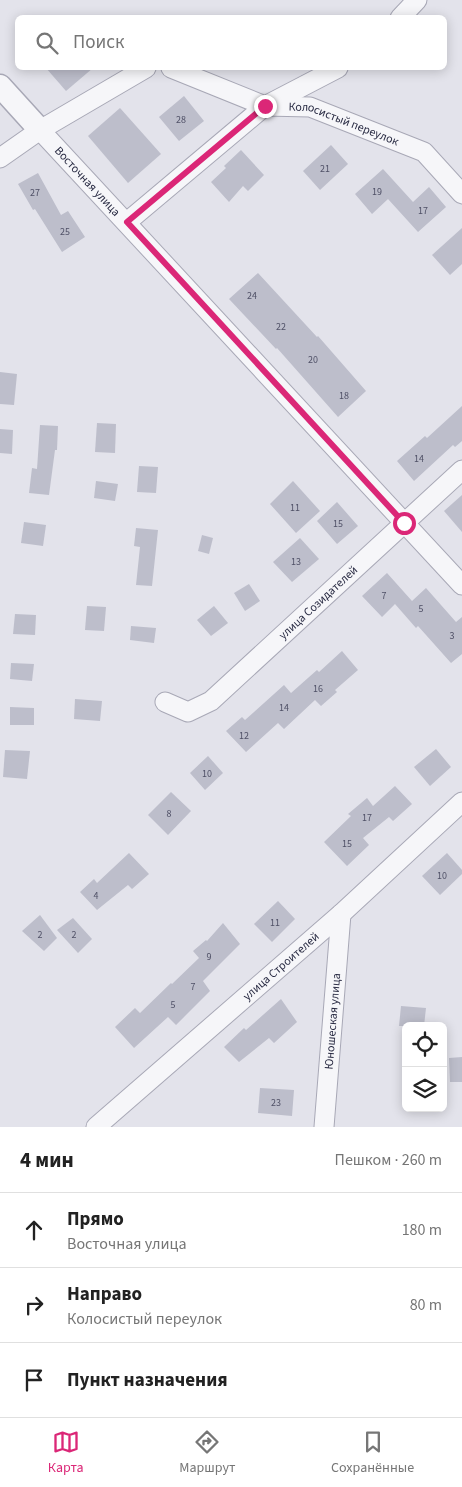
<!DOCTYPE html>
<html lang="ru">
<meta charset="utf-8">
<style>
body{margin:0;font-family:"Source Sans 3",sans-serif;background:#f2f2f2;color:#222}
.controls{position:absolute;right:15px;bottom:15px;display:grid;overflow:hidden;border-radius:8px;box-shadow:0 2px 12px #0003}
.controls button{width:45px;height:45px;display:grid;place-items:center;padding:0;border:0;border-bottom:1px solid #e0e0e0;background:#fff;color:#222;font:25px sans-serif}
.stop{position:absolute;width:15px;height:15px;margin:-11px;border:4px solid #db2777;border-radius:50%;background:#fff}
.stop.end{background:#db2777;border-color:#fff;box-shadow:0 1px 5px #0008}
.list{margin:0;padding:0;list-style:none}
h2{display:flex;justify-content:space-between;align-items:center;height:65px;margin:0;padding:0 20px;font-size:21px}
h2 small{font-size:16px;font-weight:400;color:#767676}
.list li{display:grid;grid-template-columns:32px 1fr auto;gap:15px;align-items:center;box-sizing:border-box;height:75px;padding:0 20px;border-top:1px solid #e0e0e0}
.list b{display:block;font-size:19px;white-space:nowrap}
.list p{margin:0;font-size:16px;white-space:nowrap;color:#767676}
.list em{font-size:16px;font-style:normal;color:#767676}
.icon{flex:none;width:28px;height:28px;fill:none;stroke:currentColor;stroke-width:2;stroke-linecap:round;stroke-linejoin:round}
.map{position:relative;flex:none;width:462px;height:1127px;overflow:hidden}
.search{position:absolute;background:#fff;box-shadow:0 2px 12px #0003;left:15px;right:15px;top:15px;height:55px;display:flex;align-items:center;gap:12px;box-sizing:border-box;padding:0 18px;border-radius:8px;color:#767676;font-size:19px}
.sheet{height:290px;background:#fff}
nav{display:flex;justify-content:space-around;align-items:center;box-sizing:border-box;height:70px;border-top:1px solid #e0e0e0;background:#fff;font-size:14px;color:#767676}
nav a{display:grid;justify-items:center;gap:2px}
nav .on{color:#db2777}
.map>svg:first-child{display:block}
.building{fill:#bdbecb}
.lines{fill:none;stroke-linecap:round;stroke-linejoin:round}
.minor-casing{stroke:#a8a8b6;stroke-width:21}
.tertiary-casing{stroke:#a8a8b6;stroke-width:25}
.minor{stroke:#f6f6f9;stroke-width:19}
.tertiary{stroke:#f6f6f9;stroke-width:22}
.route{stroke:#db2777;stroke-width:6}
.labels{text-anchor:middle;stroke-width:4;stroke-linejoin:round;paint-order:stroke}
.number-label{font-size:10px;fill:#4f5066}
.street-label{font-size:12px;fill:#2a2c44;stroke:#f3f3f8}
</style>
<div class="map">
<svg width="462" height="1127" viewBox="0 0 462 1127">
<rect width="100%" height="100%" fill="#e3e3eb"/>
<g class="building">
<path d="M46,68h47l-27,23z"/>
<path d="M184,96l20,25 -25,20 -20,-24z"/>
<path d="M120,108l41,46 -33,29 -40,-47z"/>
<path d="M331,145l17,19 -28,26 -17,-19z"/>
<path d="M241,150l23,25 -16,16 -5,-5 -14,16 -18,-20 15,-14 -2,-2z"/>
<path d="M383,169l30,33 16,-15 17,20 -28,25 -30,-33 -16,15 -17,-20z"/>
<path d="M38,173l23,42 7,-4 17,26 -23,15 -27,-43 -2,1 -15,-26z"/>
<path d="M462,228v36l-12,11 -18,-20z"/>
<path d="M258,273l59,64 1,-1 48,55 -28,26 -61,-69 -1,1 -47,-50z"/>
<path d="M0,372l17,2 -3,31 -14,-1z"/>
<path d="M462,406v35l-7,6 -2,-2 -39,36 -17,-20 28,-25 2,2z"/>
<path d="M97,423l19,1 -1,29 -20,-1z"/>
<path d="M40,425l18,1 -1,24h-2l-6,45 -20,-2 3,-25 5,1z"/>
<path d="M0,429l13,1 -1,24 -12,-1z"/>
<path d="M139,466l19,1 -2,26 -19,-1z"/>
<path d="M96,481l22,3 -3,17 -21,-3z"/>
<path d="M293,481l27,30 -24,22 -26,-29z"/>
<path d="M462,495v37l-18,-21z"/>
<path d="M337,502l21,24 -21,18 -20,-23z"/>
<path d="M24,522l22,3 -3,21 -22,-3z"/>
<path d="M136,528l22,2 -6,56 -16,-1 4,-38 -6,-1z"/>
<path d="M202,535l11,3 -4,16 -11,-3z"/>
<path d="M300,538l19,21 -27,23 -19,-20z"/>
<path d="M387,573l25,28 14,-13 30,34 6,-5v37l-11,9 -33,-37 -2,2 -21,-24 -13,13 -20,-21z"/>
<path d="M249,584l11,17 -15,10 -11,-18z"/>
<path d="M87,606l19,1 -2,24 -19,-1z"/>
<path d="M214,606l14,17 -17,13 -14,-16z"/>
<path d="M15,614l21,1 -1,20 -22,-1z"/>
<path d="M131,626l25,2 -2,15 -24,-3z"/>
<path d="M342,651l16,19 -23,20 2,2 -16,14 -6,-6 -31,29 -6,-6 -32,29 -20,-21 16,-14 3,3 39,-35 7,8 26,-23 2,2z"/>
<path d="M11,663l23,1 -2,17 -22,-2z"/>
<path d="M75,699l27,2 -2,20 -26,-2z"/>
<path d="M10,707l24,1v17h-24z"/>
<path d="M436,749l15,18 -21,19 -16,-19z"/>
<path d="M5,750l25,1 -3,28 -24,-2z"/>
<path d="M208,756l15,17 -18,17 -15,-17z"/>
<path d="M395,786l17,18 -19,17 -4,-4 -26,21 6,7 -22,21 -23,-24 27,-26 -3,-2 19,-16 6,8z"/>
<path d="M171,792l20,19 -23,24 -20,-20z"/>
<path d="M129,853l20,21 -17,15 -4,-4 -31,25 -17,-18 14,-13 3,4z"/>
<path d="M447,853l15,17v4l-22,21 -18,-19z"/>
<path d="M278,901l17,18 -23,23 -18,-18z"/>
<path d="M40,915l17,23 -13,13 -22,-20z"/>
<path d="M73,918l19,21 -14,14 -21,-23z"/>
<path d="M223,923l17,21 -37,37 7,10 -34,34 -8,-8 -34,31 -19,-21 20,-19 5,5 31,-30 1,1 27,-26 -6,-7 13,-11 1,1z"/>
<path d="M281,999l16,23 -23,21 -5,-5 -30,24 -15,-15 20,-19 2,2z"/>
<path d="M401,1006l25,2 -2,18h-25z"/>
<path d="M462,1057v25h-12l-1,-24z"/>
<path d="M260,1088l34,2 -2,26 -34,-3z"/>
</g>
<g class="lines">
<g class="minor-casing">
<g id="minor">
<path d="M400,18l17,-18"/>
<path d="M171,68l94,38 73,-38"/>
<path id="s1" d="M40,130l422,455"/>
<path d="M0,158l40,-28 106,-62"/>
<path id="s2" d="M127,222l138,-116 45,1 114,45 38,42"/>
<path id="s3" d="M165,702l23,10 23,-11 251,-231"/>
<path id="s4" d="M96,1127l245,-213 121,-112"/>
<path id="s5" d="M324,1127l17,-213"/>
</g>
</g>
<g class="tertiary-casing">
<path id="tertiary" d="M0,86l40,44"/>
</g>
<use href="#minor" class="minor"/>
<use href="#tertiary" class="tertiary"/>
</g>
<g class="lines">
<path class="route" d="M265,106l-138,116 277,301"/>
</g>
<g class="labels">
<g class="number-label">
<text x="181" y="123">28</text>
<text x="325" y="172">21</text>
<text x="377" y="195">19</text>
<text x="35" y="196">27</text>
<text x="423" y="214">17</text>
<text x="65" y="235">25</text>
<text x="252" y="299">24</text>
<text x="281" y="330">22</text>
<text x="313" y="363">20</text>
<text x="344" y="399">18</text>
<text x="419" y="462">14</text>
<text x="295" y="511">11</text>
<text x="338" y="527">15</text>
<text x="296" y="565">13</text>
<text x="384" y="599">7</text>
<text x="421" y="612">5</text>
<text x="452" y="639">3</text>
<text x="318" y="692">16</text>
<text x="284" y="711">14</text>
<text x="244" y="739">12</text>
<text x="207" y="777">10</text>
<text x="169" y="817">8</text>
<text x="367" y="821">17</text>
<text x="347" y="847">15</text>
<text x="442" y="879">10</text>
<text x="96" y="899">4</text>
<text x="275" y="926">11</text>
<text x="40" y="938">2</text>
<text x="74" y="938">2</text>
<text x="209" y="960">9</text>
<text x="193" y="990">7</text>
<text x="173" y="1008">5</text>
<text x="276" y="1106">23</text>
</g>
<g class="street-label">
<text dy="4" stroke="none"><textPath href="#s2" startOffset="262">Колосистый переулок</textPath></text>
<text dy="4" stroke="none"><textPath href="#s1" startOffset="70">Восточная улица</textPath></text>
<text dy="4" stroke="none"><textPath href="#s3" startOffset="196">улица Созидателей</textPath></text>
<text dy="4" stroke="none"><textPath href="#s4" startOffset="245">улица Строителей</textPath></text>
<text dy="4" stroke="none"><textPath href="#s5" startOffset="106">Юношеская улица</textPath></text>
</g>
</g>
</svg>
<div class="controls">
<button><svg class="icon" aria-label="locate" viewBox="0 0 24 24"><circle cx="12" cy="12" r="6"/><path d="M12 2v4M12 18v4M2 12h4M18 12h4"/></svg></button>
<button><svg class="icon" aria-label="layers" viewBox="0 0 24 24"><path d="M12 4l9 5-9 5-9-5zM3 14l9 5 9-5"/></svg></button>
</div>
<div class="stop" style="left:404px;top:523px"></div>
<div class="stop end" style="left:265px;top:106px"></div>
<div class="search"><svg class="icon" aria-label="search" viewBox="0 0 24 24"><circle cx="10" cy="10" r="6"/><path d="M15 15l6 6"/></svg>Поиск</div>
</div>
<section class="sheet">
<h2>4 мин<small>Пешком · 260 m</small></h2>
<ul class="list">
<li><svg class="icon" aria-label="ahead" viewBox="0 0 24 24"><path d="M12 20V5M6 11l6-6 6 6"/></svg><div><b>Прямо</b><p>Восточная улица</p></div><em>180 m</em></li>
<li><svg class="icon" aria-label="right" viewBox="0 0 24 24"><path d="M7 20v-9h11M14 6l5 5-5 5"/></svg><div><b>Направо</b><p>Колосистый переулок</p></div><em>80 m</em></li>
<li><svg class="icon" aria-label="arrive" viewBox="0 0 24 24"><path d="M6 21V4h12l-3 4 3 4H6"/></svg><div><b>Пункт назначения</b></div></li>
</ul>
</section>
<nav>
<a class="on"><svg class="icon" aria-label="map" viewBox="0 0 24 24"><path d="M3 6l6-2 6 2 6-2v14l-6 2-6-2-6 2zM9 4v14M15 6v14"/></svg>Карта</a>
<a><svg class="icon" aria-label="directions" viewBox="0 0 24 24"><path d="M12 3l9 9-9 9-9-9zM9 14v-3h6M13 9l2 2-2 2"/></svg>Маршрут</a>
<a><svg class="icon" aria-label="saved" viewBox="0 0 24 24"><path d="M7 4h10v16l-5-4-5 4z"/></svg>Сохранённые</a>
</nav>
